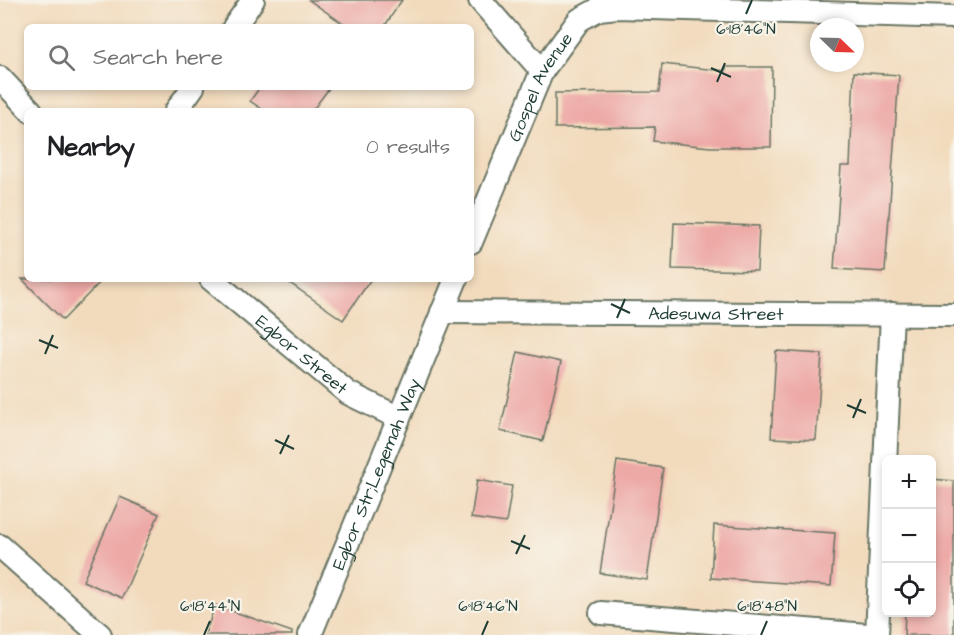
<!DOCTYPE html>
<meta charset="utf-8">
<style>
body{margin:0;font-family:"Architects Daughter",sans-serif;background:#f6f6f6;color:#202124}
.controls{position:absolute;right:18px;bottom:18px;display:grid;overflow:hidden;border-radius:9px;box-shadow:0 3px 9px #0003}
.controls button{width:54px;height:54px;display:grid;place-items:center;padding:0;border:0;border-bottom:2px solid #e0e0e0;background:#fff;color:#202124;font:30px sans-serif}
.compass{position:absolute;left:810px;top:18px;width:54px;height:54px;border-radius:50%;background:#fff;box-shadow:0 3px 9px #0003;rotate:113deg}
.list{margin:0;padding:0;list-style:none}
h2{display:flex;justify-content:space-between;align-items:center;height:78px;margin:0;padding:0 24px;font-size:26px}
h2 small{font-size:20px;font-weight:400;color:#757577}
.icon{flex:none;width:33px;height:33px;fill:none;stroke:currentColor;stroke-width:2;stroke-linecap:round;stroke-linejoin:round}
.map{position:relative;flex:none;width:954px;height:635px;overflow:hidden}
.search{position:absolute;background:#fff;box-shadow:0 3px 9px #0003;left:24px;top:24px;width:450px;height:66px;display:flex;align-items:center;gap:15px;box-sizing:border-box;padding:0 21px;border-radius:9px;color:#757577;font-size:22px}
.panel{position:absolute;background:#fff;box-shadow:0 3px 9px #0003;left:24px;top:108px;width:450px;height:174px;border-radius:9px}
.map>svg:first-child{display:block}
.building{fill:#eda9a6}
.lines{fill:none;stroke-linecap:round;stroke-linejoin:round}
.minor-casing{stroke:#697464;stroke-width:26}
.minor{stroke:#fff;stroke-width:22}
.ticks{fill:none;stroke:#1f3d34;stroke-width:2}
.labels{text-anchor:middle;stroke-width:4.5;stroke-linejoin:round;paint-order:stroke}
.street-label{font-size:18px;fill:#1f3d34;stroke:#f7f3e8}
.ticks-label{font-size:15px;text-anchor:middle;fill:#1f3d34;stroke:#f7f3e8;stroke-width:4.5;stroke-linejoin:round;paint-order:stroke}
</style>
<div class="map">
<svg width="954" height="635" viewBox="0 0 954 635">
<rect width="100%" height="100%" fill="#f7f3e8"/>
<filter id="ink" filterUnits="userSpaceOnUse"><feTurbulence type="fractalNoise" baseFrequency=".0167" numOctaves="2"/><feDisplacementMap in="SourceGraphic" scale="12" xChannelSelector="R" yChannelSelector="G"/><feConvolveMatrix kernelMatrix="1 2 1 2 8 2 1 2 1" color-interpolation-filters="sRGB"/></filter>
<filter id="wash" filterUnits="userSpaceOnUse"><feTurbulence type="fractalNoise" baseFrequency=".008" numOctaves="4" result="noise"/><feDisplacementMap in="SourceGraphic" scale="24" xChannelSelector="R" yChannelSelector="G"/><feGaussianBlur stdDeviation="1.35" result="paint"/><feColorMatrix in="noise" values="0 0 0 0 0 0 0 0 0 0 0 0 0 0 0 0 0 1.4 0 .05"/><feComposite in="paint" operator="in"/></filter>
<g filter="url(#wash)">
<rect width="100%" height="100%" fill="#f2dbbd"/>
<g id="blocks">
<g class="building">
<path d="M309,0h93l-18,27h-36z"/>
<path d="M662,64l64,7v-4h46l-1,80h-61l-57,-6 2,-14 -100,1v-35l104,-1z"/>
<path d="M854,72l45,3 -14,197 -51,-3 7,-103h9z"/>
<path d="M260,87h70l-18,24h-47l-15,-10z"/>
<path d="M674,223l85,3 -2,45 -85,-2z"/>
<path d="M22,279h81l-40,41z"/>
<path d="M284,279h87l-28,41z"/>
<path d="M776,351l46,3 -6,86 -45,-2z"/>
<path d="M518,352l43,10 -18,79 -43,-10z"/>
<path d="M617,461l46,7 -16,112 -47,-7z"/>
<path d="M932,479l22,2v154h-50l1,-23h27z"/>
<path d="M477,480l35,6 -6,37 -35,-5z"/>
<path d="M120,497l39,17 -37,84 -39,-17z"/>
<path d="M714,525l121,8 -4,53 -120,-8z"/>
<path d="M215,605l77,27v3h-87z"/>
</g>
</g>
</g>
<g filter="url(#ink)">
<use href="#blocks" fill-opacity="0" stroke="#697464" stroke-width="1.5"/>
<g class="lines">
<g class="minor-casing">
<g id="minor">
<path d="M480,0l62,71"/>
<path d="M234,27l19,-27"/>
<path d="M0,78l31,33"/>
<path d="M176,111l17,-24"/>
<path id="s1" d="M471,242l71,-171 37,-51 20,-11 18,-2 337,10"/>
<path id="s2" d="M211,279l137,114 51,25"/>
<path id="s3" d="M442,312l512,3"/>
<path d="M0,546l100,89"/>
<path d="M601,613l266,22"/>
<path id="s4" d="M310,635l146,-356"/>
<path d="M877,635l15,-321"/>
</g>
</g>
<use href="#minor" class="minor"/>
</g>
</g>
<path class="ticks" d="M746,14l6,-14M711,68l20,9M717,82l8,-19M611,304l19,9M617,318l8,-19M39,340l19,8M45,354l8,-19M847,405l19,8M853,418l8,-19M275,440l19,9M280,454l9,-19M511,541l19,8M516,554l9,-19M204,635l6,-14M482,635l6,-14M761,635l6,-14"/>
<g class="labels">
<g class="street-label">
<text dy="6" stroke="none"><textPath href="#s1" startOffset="170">Gospel Avenue</textPath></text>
<text dy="6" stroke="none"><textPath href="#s3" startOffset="274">Adesuwa Street</textPath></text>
<text dy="6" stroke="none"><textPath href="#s2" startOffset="118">Egbor Street</textPath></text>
<text dy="6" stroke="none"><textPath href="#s4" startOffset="174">Egbor Str;Legemah Way</textPath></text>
</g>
</g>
<g class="ticks-label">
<text x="746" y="34">6°18'46"N</text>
<text x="210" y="611">6°18'44"N</text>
<text x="488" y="611">6°18'46"N</text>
<text x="767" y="611">6°18'48"N</text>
</g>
</svg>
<div class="controls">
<button>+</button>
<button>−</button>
<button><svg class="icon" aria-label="locate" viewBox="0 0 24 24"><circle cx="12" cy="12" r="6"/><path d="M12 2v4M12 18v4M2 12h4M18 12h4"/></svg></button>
</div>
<svg class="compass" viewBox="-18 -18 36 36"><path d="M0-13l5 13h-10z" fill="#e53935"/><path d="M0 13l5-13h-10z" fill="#757577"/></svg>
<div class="search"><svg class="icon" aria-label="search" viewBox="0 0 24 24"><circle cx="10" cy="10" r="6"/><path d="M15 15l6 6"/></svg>Search here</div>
<section class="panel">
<h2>Nearby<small>0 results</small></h2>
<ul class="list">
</ul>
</section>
</div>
